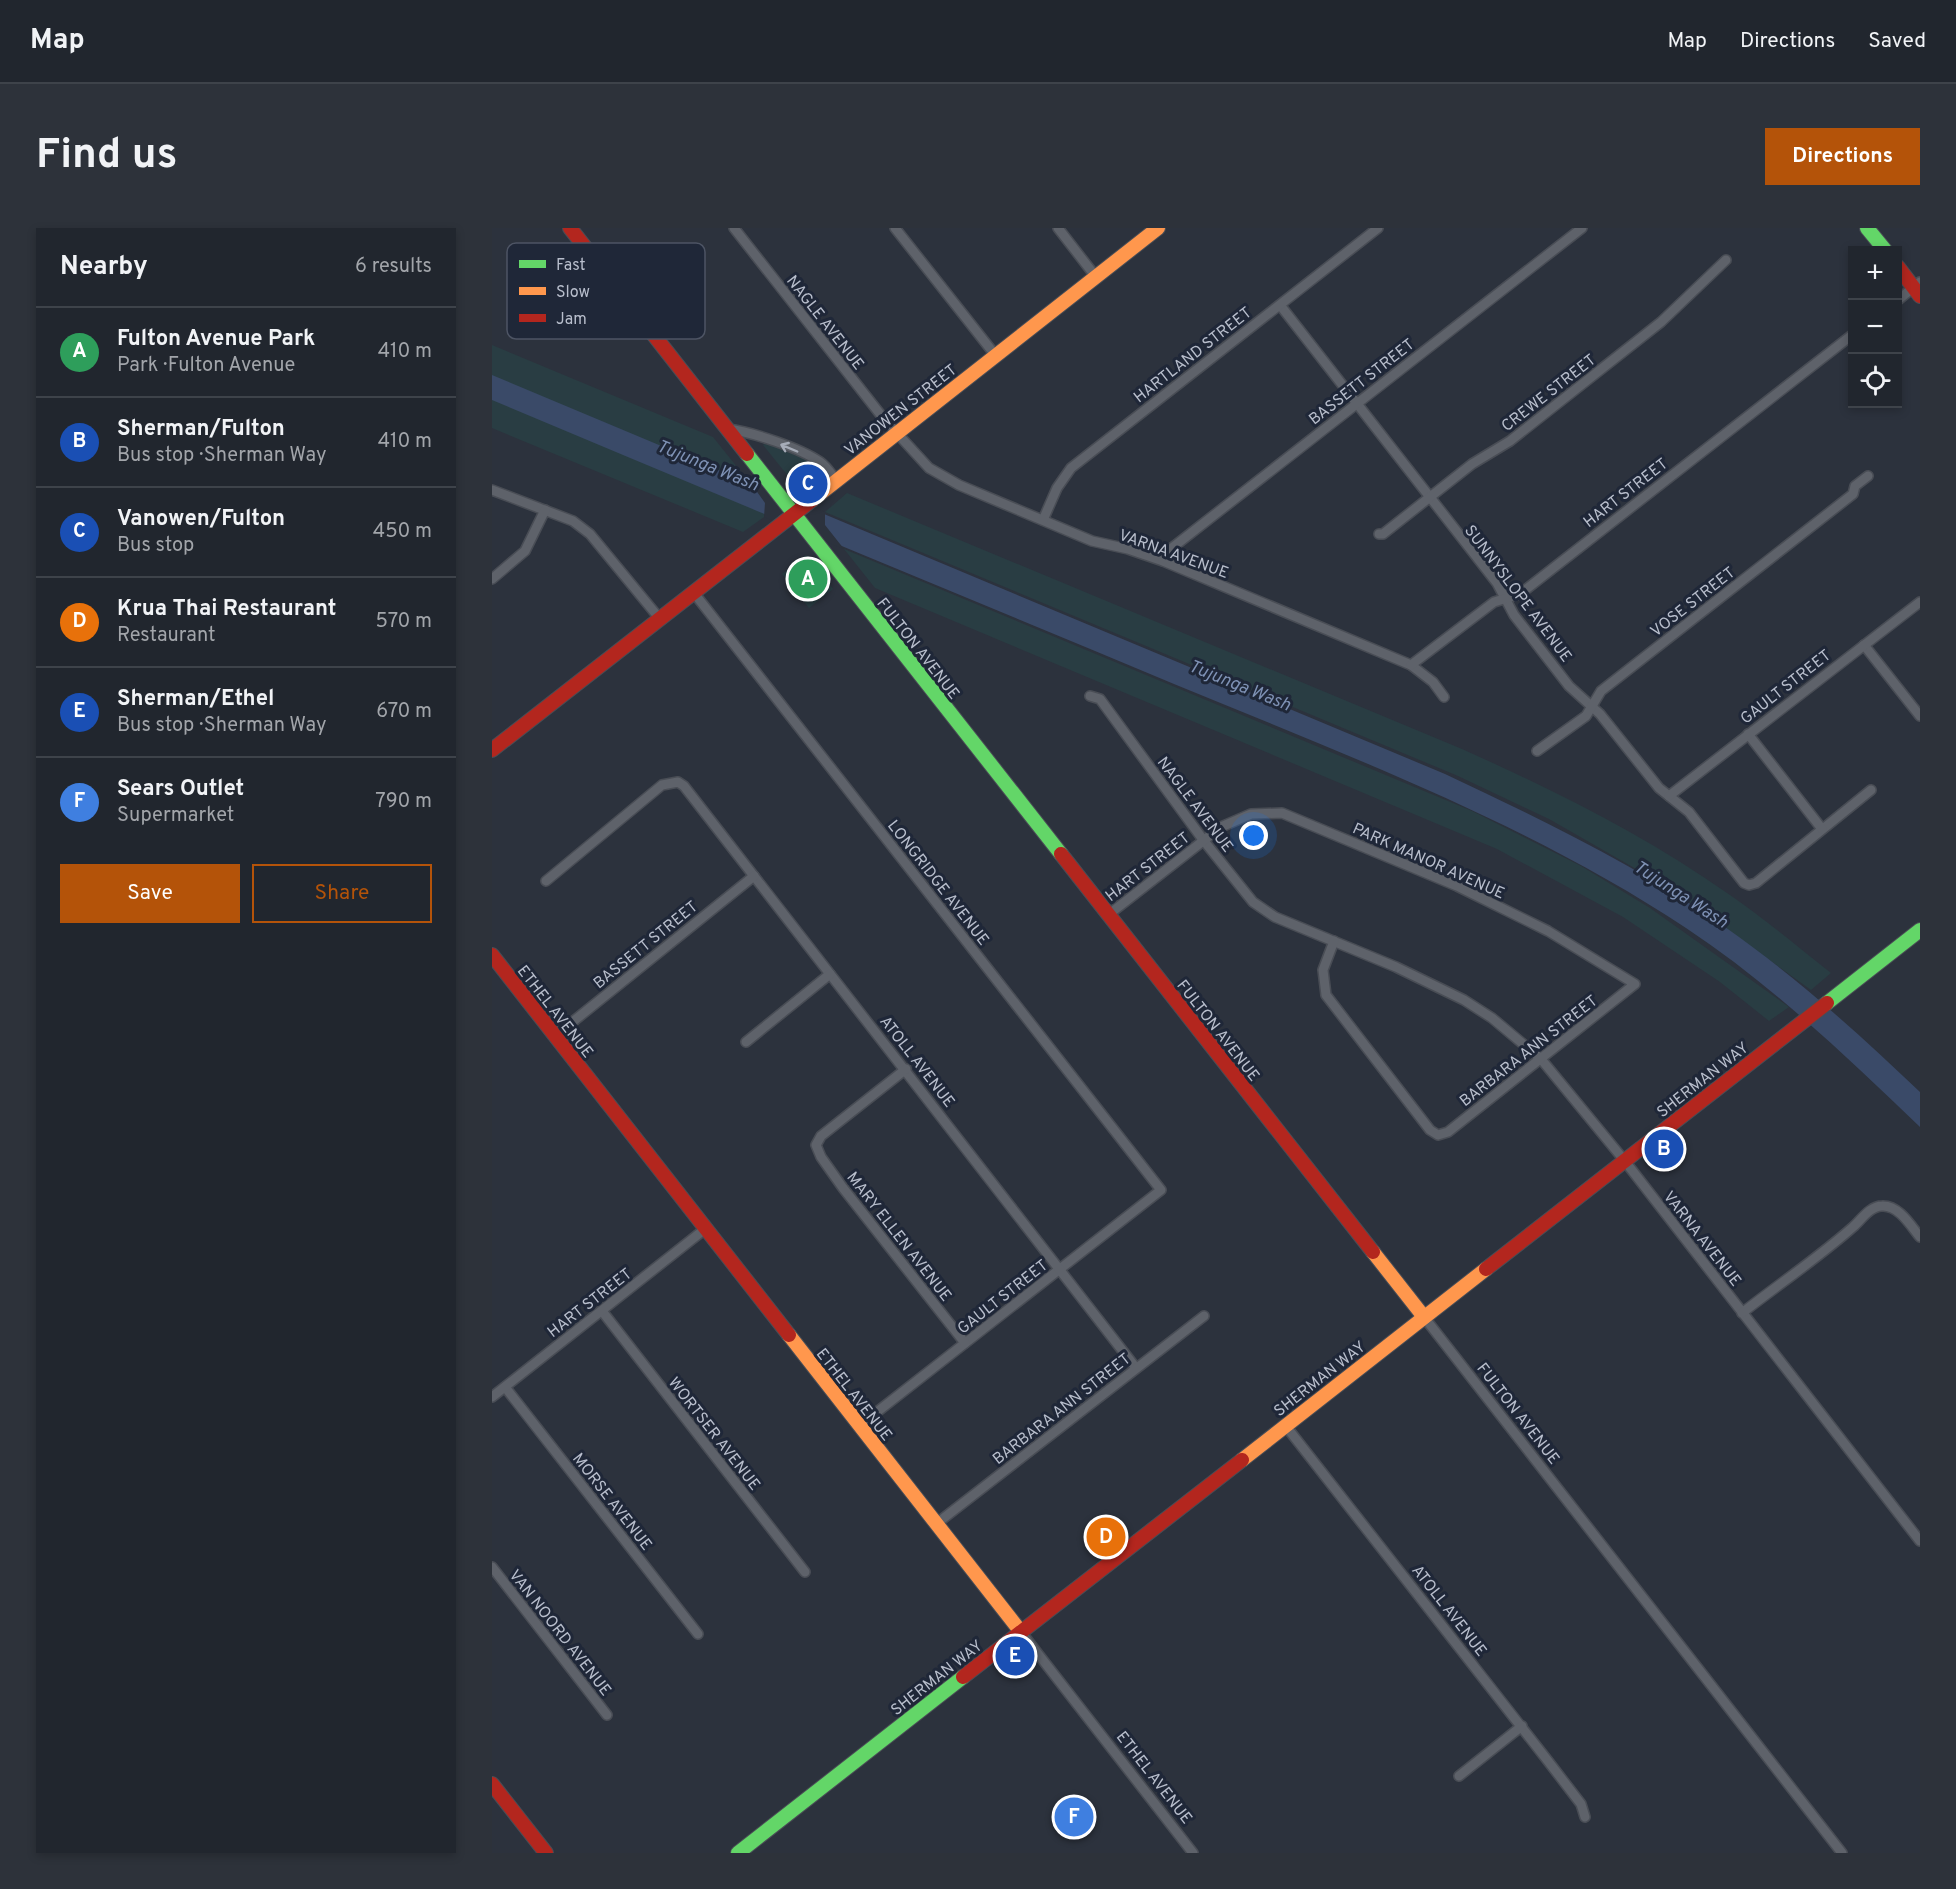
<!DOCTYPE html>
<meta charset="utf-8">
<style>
body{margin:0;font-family:Overpass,sans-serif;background:#2d323a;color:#f1f3f6}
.controls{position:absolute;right:18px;top:18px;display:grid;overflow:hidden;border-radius:0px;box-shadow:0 3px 9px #0003}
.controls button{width:54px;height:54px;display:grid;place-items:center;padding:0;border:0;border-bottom:2px solid #3e434a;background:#21262e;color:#f1f3f6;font:30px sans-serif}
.you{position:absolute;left:762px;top:608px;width:21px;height:21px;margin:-15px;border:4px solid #fff;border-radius:50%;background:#1a73e8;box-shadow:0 0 0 9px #1a73e833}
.badge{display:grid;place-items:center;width:39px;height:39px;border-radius:50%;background:#b45309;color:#fff;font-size:20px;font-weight:700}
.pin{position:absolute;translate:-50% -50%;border:3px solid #fff;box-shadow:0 2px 6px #0006}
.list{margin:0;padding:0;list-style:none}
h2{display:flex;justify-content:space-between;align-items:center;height:78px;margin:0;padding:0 24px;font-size:26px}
h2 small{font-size:20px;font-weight:400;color:#a2a5aa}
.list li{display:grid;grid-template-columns:39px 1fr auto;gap:18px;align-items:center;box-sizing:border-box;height:90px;padding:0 24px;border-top:2px solid #3e434a}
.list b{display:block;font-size:22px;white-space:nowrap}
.list p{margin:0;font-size:20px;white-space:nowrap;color:#a2a5aa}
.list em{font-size:20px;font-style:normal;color:#a2a5aa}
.actions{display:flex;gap:12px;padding:18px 24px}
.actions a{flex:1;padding:14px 0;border:2px solid #b45309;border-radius:0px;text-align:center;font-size:21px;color:#b45309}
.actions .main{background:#b45309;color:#fff}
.icon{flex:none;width:33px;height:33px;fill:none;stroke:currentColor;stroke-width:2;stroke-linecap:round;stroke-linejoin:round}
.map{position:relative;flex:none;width:1428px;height:1625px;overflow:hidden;border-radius:0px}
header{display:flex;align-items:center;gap:36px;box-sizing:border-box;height:84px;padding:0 30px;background:#21262e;border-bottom:2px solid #3e434a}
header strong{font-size:28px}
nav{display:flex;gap:33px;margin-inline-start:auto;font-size:21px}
.intro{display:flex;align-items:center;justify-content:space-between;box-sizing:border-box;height:144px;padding:0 36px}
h1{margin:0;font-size:42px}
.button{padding:15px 27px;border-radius:0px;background:#b45309;color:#fff;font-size:21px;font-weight:700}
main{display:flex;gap:36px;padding:0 36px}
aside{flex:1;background:#21262e;border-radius:0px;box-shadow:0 3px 9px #0003}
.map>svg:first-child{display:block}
.green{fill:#293d43}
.water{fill:#3a4a68}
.pier{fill:#2c323d}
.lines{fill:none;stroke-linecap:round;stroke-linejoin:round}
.street-casing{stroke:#494d55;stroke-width:12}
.fast-casing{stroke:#494d55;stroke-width:16}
.slow-casing{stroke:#494d55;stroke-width:16}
.jam-casing{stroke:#494d55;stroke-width:16}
.street{stroke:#5e626a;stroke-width:9}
.fast{stroke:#63d668;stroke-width:14}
.slow{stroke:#ff974d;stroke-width:14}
.jam{stroke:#b3261e;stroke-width:14}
.oneway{stroke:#a6acb8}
.labels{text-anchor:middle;stroke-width:6;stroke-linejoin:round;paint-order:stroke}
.street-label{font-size:16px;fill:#b8becc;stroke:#1f2738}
.water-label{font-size:18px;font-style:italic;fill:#7e91b4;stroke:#1f2738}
.key{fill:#1f2738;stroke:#4d5464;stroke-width:1.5}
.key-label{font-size:16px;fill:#b8becc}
</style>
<header>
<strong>Map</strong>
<nav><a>Map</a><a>Directions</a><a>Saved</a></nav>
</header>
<div class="intro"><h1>Find us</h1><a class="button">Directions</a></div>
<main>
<aside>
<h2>Nearby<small>6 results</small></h2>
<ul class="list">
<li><span class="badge" style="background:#2e9e5b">A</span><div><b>Fulton Avenue Park</b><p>Park · Fulton Avenue</p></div><em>410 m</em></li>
<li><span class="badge" style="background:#1a4fb4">B</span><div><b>Sherman/Fulton</b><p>Bus stop · Sherman Way</p></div><em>410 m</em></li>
<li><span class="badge" style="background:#1a4fb4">C</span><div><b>Vanowen/Fulton</b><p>Bus stop</p></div><em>450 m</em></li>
<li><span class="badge" style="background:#e8710a">D</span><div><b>Krua Thai Restaurant</b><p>Restaurant</p></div><em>570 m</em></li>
<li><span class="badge" style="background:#1a4fb4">E</span><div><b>Sherman/Ethel</b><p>Bus stop · Sherman Way</p></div><em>670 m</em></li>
<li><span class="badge" style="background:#3f7fe0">F</span><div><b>Sears Outlet</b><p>Supermarket</p></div><em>790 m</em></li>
</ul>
<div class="actions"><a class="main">Save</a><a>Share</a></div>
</aside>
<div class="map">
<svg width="1428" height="1625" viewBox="0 0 1428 1625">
<rect width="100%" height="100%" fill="#2c323d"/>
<g class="green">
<path d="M0,117l221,92 53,66 -2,14 -21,15 -251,-104z"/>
<path d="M274,215l44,18 12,9 -20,16 -5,1 -34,-42z"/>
<path d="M355,265l615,256c94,42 184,87 268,146 35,24 68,52 101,78l-20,17 -140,-101 -122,-70 -91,-43 -633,-264z"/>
<path d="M352,321l628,262 109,55 69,42 139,99 -20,14 -49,-39 -97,-65 -126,-68 -622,-261z"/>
<path d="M314,327l27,34 -24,19 -27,-34z"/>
</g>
<path class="water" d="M0,147l953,399c96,45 193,92 280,153 70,49 133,106 195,165v35c-74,-71 -148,-142 -234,-199 -158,-105 -338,-172 -512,-244 -227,-95 -455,-188 -682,-284z"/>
<path class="pier" d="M255,250l78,34v13l19,24 -80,-32 1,-14z"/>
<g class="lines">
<g class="street-casing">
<g id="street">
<path d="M242,0l150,191 45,49 30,17 133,56 36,8 35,12 248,104 22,17 11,15"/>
<path d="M403,0l101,128"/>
<path d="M566,0l38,49"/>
<path d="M1406,72l22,-18"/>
<path d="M788,77l217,278 17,32 55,71 31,28 59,74 30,24 55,71 5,2 7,-2 115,-93"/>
<path d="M78,104l50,-40"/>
<path d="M236,201c24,3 72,19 92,33 7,5 11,12 16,18"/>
<path d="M0,262l81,31 17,13 70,85"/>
<path d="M551,292l14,-32 14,-20 307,-240"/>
<path d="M887,306h4l89,-70 38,-23 151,-119 65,-62"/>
<path d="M671,333l5,-10 414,-323"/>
<path d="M0,351l33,-28 20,-41"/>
<path d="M202,365l467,597 -302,236"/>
<path d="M1372,417l56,71"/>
<path d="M919,437l83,-63 26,-8 332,-259"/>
<path d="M598,468l10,3 104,142 49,61 22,15 121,50 68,33 28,18 49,41 83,101 296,381"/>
<path d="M1256,506l74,95"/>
<path d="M1045,523l49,-35 15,-25 252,-197 2,-8 13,-10"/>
<path d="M1177,568l251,-194"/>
<path d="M54,653l116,-96 16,-3 6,4 452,582"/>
<path d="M616,687l113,-88 30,-13 31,-1 175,73 91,45 87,53 -187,148 -10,3 -8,-5 -104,-135 -3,-25 11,-29"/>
<path d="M63,808l199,-160"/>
<path d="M254,814l84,-68"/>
<path d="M414,841l-85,67 -5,9 5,12 22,31 122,155"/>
<path d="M110,1083l203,261"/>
<path d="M1250,1085c37,-29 76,-55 111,-86 8,-7 17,-21 29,-21 17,-1 29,20 38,31"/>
<path d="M932,1089l418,536"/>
<path d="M13,1159l193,247"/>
<path d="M0,1169l213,-168"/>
<path d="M793,1197l263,336 33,43 4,13"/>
<path d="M444,1296l268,-208"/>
<path d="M0,1339l115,148"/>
<path d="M529,1404l172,221"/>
<path d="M967,1548l63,-50"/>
</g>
</g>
<g class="fast-casing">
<g id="fast">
<path d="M1375,0l18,22"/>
<path d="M255,226l314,400"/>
<path d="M1335,775l93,-73"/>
<path d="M246,1625l225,-176"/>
</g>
</g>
<g class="slow-casing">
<g id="slow">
<path d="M320,272l346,-272"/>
<path d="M881,1024l51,65"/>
<path d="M297,1107l232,297"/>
<path d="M750,1232l244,-191"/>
</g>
</g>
<g class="jam-casing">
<g id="jam">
<path d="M78,0l177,226"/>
<path d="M1406,39l22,29"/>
<path d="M0,522l320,-250"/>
<path d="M569,626l312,398"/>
<path d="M0,727l297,380"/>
<path d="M994,1041l341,-266"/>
<path d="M471,1449l279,-217"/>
<path d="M0,1556l54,69"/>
</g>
</g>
<use href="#street" class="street"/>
<use href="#fast" class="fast"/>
<use href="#slow" class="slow"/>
<use href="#jam" class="jam"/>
</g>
<defs><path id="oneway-shaft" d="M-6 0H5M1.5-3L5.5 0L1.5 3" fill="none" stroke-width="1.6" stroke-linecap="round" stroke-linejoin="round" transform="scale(1.5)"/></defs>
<use class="oneway" href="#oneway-shaft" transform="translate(297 220) rotate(-157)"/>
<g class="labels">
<g class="street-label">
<text transform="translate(334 94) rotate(52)" y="6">NAGLE AVENUE</text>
<text transform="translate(700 126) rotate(-38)" y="6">HARTLAND STREET</text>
<text transform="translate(869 153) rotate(-38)" y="6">BASSETT STREET</text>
<text transform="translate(1056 164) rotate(-38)" y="6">CREWE STREET</text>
<text transform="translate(408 181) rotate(-38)" y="6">VANOWEN STREET</text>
<text transform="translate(1133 264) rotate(-38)" y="6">HART STREET</text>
<text transform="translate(682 325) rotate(20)" y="6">VARNA AVENUE</text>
<text transform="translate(1027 365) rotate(53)" y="6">SUNNYSLOPE AVENUE</text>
<text transform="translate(1200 373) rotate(-38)" y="6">VOSE STREET</text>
<text transform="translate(427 420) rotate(52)" y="6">FULTON AVENUE</text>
<text transform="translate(1293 458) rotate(-38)" y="6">GAULT STREET</text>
<text transform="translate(704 576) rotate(53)" y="6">NAGLE AVENUE</text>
<text transform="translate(937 632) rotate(24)" y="6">PARK MANOR AVENUE</text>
<text transform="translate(655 638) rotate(-38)" y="6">HART STREET</text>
<text transform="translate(447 654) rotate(52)" y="6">LONGRIDGE AVENUE</text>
<text transform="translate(153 716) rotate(-39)" y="6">BASSETT STREET</text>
<text transform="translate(64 783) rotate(52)" y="6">ETHEL AVENUE</text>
<text transform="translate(727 802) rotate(52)" y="6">FULTON AVENUE</text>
<text transform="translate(1036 822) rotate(-38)" y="6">BARBARA ANN STREET</text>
<text transform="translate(426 833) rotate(52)" y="6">ATOLL AVENUE</text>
<text transform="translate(1210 851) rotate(-38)" y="6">SHERMAN WAY</text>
<text transform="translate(408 1008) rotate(52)" y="6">MARY ELLEN AVENUE</text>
<text transform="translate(1211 1010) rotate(52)" y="6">VARNA AVENUE</text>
<text transform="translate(510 1068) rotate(-38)" y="6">GAULT STREET</text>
<text transform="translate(97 1074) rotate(-38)" y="6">HART STREET</text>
<text transform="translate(827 1150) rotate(-38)" y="6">SHERMAN WAY</text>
<text transform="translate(363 1166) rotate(52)" y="6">ETHEL AVENUE</text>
<text transform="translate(569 1180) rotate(-38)" y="6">BARBARA ANN STREET</text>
<text transform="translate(1027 1185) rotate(52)" y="6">FULTON AVENUE</text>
<text transform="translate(223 1205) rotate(52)" y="6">WORTSER AVENUE</text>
<text transform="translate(121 1273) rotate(52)" y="6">MORSE AVENUE</text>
<text transform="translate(958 1382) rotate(52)" y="6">ATOLL AVENUE</text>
<text transform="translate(69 1404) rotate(52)" y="6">VAN NOORD AVENUE</text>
<text transform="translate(444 1449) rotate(-38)" y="6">SHERMAN WAY</text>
<text transform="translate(663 1549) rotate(52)" y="6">ETHEL AVENUE</text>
</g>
<g class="water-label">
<text transform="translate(216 237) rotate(22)" y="6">Tujunga Wash</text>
<text transform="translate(748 457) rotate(22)" y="6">Tujunga Wash</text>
<text transform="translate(1189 666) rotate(33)" y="6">Tujunga Wash</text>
</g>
</g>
<rect x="15" y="15" width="198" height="96" rx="9" class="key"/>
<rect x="27" y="32" width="27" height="8" fill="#63d668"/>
<rect x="27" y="59" width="27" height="8" fill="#ff974d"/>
<rect x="27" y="86" width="27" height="8" fill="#b3261e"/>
<g class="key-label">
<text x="64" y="42">Fast</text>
<text x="64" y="69">Slow</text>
<text x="64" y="96">Jam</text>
</g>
</svg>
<div class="controls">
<button>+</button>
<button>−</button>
<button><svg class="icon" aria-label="locate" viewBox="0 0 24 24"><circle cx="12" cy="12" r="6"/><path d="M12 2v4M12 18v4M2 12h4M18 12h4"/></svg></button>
</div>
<div class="you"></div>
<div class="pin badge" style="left:316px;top:351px;background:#2e9e5b">A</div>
<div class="pin badge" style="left:1172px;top:921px;background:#1a4fb4">B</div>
<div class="pin badge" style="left:316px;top:256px;background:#1a4fb4">C</div>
<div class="pin badge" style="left:614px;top:1309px;background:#e8710a">D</div>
<div class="pin badge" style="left:523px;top:1428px;background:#1a4fb4">E</div>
<div class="pin badge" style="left:582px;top:1589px;background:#3f7fe0">F</div>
</div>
</main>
